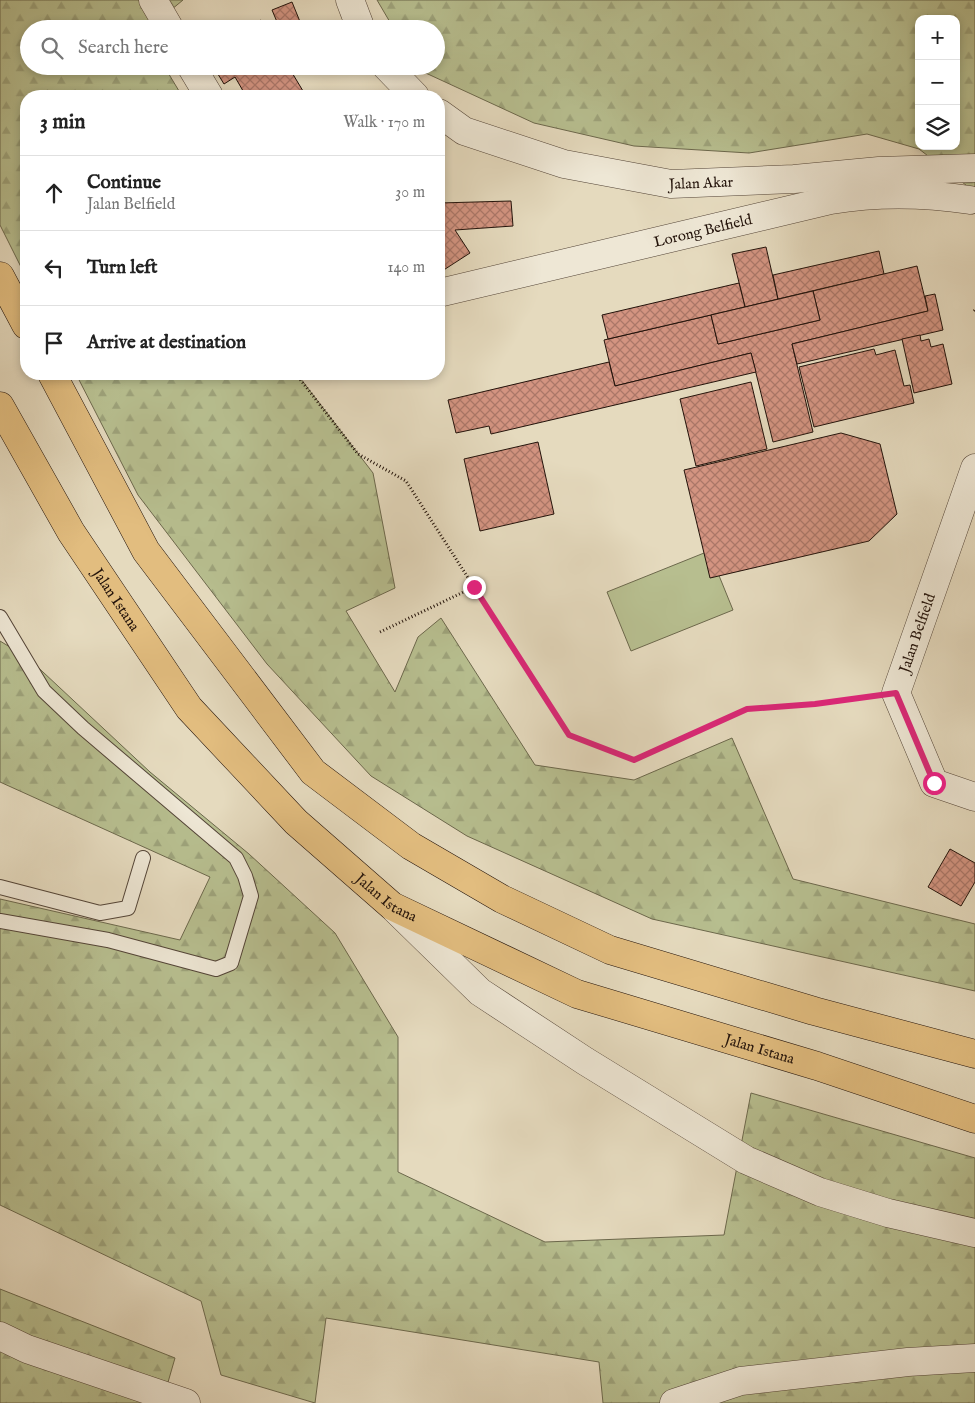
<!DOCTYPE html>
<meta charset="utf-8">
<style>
body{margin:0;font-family:"IM FELL English",serif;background:#f6f6f6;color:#222}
.controls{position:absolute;right:15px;top:15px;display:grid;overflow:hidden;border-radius:10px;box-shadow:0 2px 8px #0003}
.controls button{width:45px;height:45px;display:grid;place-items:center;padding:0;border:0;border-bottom:1px solid #e0e0e0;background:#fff;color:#222;font:25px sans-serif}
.stop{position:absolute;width:15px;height:15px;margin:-11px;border:4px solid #db2777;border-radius:50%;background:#fff}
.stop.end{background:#db2777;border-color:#fff;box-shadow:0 1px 5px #0008}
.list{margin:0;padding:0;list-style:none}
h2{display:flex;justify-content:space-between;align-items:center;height:65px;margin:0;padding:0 20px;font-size:21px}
h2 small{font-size:16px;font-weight:400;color:#767676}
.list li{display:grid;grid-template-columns:32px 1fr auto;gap:15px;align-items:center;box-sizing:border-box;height:75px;padding:0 20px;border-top:1px solid #e0e0e0}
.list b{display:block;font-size:19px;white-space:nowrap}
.list p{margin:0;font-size:16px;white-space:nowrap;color:#767676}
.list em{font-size:16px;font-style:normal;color:#767676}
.icon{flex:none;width:28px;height:28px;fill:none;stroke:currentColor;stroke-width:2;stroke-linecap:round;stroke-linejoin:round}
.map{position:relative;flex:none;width:975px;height:1403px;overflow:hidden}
.search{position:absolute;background:#fff;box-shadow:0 2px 8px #0003;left:20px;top:20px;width:425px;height:55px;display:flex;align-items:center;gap:12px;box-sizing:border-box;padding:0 18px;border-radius:28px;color:#767676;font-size:19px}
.panel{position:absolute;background:#fff;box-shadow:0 2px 8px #0003;left:20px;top:90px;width:425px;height:290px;border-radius:20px}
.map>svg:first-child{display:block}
.forest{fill:url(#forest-firs);stroke:#6c684c;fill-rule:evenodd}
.green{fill:#b7be8f;stroke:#6c684c}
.building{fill:url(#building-cross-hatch);stroke:#22120a}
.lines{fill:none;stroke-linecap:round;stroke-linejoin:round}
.service-casing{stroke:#534437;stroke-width:16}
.minor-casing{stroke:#534437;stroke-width:29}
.primary-casing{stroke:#22120a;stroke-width:29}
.path{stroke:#22120a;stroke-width:3;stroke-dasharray:1 2.5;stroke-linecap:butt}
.service{stroke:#eee7d5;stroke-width:14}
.minor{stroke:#eee7d5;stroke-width:28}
.primary{stroke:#e2bd7f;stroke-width:28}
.route{stroke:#db2777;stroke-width:6}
.labels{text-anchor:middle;stroke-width:4;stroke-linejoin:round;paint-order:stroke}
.street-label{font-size:15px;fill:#22120a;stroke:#eee7d5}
</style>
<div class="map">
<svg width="975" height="1403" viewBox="0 0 975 1403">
<defs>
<pattern id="forest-firs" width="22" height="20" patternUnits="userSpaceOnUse" patternTransform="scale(1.25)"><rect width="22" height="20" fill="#b7be8f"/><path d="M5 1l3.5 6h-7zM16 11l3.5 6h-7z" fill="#9da27a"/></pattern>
<pattern id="building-cross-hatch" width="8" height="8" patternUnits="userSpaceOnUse" patternTransform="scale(1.25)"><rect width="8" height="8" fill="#d39481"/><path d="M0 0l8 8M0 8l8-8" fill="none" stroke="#ab7768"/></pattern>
</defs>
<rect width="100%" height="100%" fill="#e5dabe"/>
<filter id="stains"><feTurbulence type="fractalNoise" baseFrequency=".004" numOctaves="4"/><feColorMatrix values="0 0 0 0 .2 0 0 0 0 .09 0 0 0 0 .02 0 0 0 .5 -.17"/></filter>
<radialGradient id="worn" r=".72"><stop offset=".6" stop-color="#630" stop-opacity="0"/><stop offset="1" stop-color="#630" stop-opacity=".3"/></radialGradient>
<g class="forest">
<path d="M0,0h183l-35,29h-119v37h135l18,30h-156v181l-26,-52z"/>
<path d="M377,0h598v192l-56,-43 -52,-15 -118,19 -115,-7 -100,-23 -117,-54 -2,-3h21v-37h-42zM919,19h37v127h-37z"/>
<path d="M76,374h221l76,99 22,115 -49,23 49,81 23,-55 23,-19 94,147 99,15 98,-42 61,141 182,45v67l-323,-72 -185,-83 -96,-60 -104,-112 -129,-169z"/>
<path d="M0,641l28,17 122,114 99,82 86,79 63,104v135l147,70 179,-7 27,-142 224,65v245h-372l-4,-41 -273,-44 -11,85 -94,-28 -20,-74 -201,-96v-306l180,41 30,-63 -210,-95z"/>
<path d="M0,1289l175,69 -13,45h-162z"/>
</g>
<path class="green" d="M709,551l24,59 -102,41 -24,-59z"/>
<g class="building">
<path d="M292,2l11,27h-23l-8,-19z"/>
<path d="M261,20l5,9h-20z"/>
<path d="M213,66h75l18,30h-60l-11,-19 -11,7z"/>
<path d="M511,201l2,25 -58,4 15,23 -31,20v-70z"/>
<path d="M766,247l12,52 -33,8 -13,-53z"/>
<path d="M879,251l5,23 -106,25 -5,-24z"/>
<path d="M917,266l11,45 -136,33 21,88 -40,10 -22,-89 -136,33 -11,-46 107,-25 7,29 102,-24 -7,-29z"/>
<path d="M739,283l6,24 -137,32 -6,-24z"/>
<path d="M813,291l7,29 -102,24 -7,-29z"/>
<path d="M935,294l8,36 -146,34 -5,-20 136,-33 -3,-15z"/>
<path d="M920,335l1,6 8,-2 2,8 12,-3 9,40 -38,9 -12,-54z"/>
<path d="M874,349l2,6 19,-5 9,36 6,-1 4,18 -100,24 -15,-60z"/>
<path d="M751,353l5,19 -265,62 -2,-8 -33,7 -8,-33 161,-38 6,24z"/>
<path d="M751,382l16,67 -71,17 -16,-67z"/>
<path d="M841,433l39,11 17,70 -28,27 -159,37 -26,-108z"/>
<path d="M538,442l16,72 -74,17 -16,-72z"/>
<path d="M950,849l25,14v19l-14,24 -33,-19z"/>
</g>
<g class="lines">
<g class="service-casing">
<g id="service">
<path d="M0,617l44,74 39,37 153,130 9,18 6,20 -20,67 -15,6 -108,-29 -108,-19"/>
<path d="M0,887l100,26 28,-5 15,-50"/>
</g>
</g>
<g class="minor-casing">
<g id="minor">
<path d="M153,0l17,29"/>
<path d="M350,0l11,29"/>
<path d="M191,66l18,30"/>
<path d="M386,66l29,30"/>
<path id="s1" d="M439,113l25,18 100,33 107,20 123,-5 85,-8 96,-3"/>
<path id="s2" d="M439,293l392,-93c48,-8 92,-7 139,0"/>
<path d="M975,468l-79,225 38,90 41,14"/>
<path d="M395,909l85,83 105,69 161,99 74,32 68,21 87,20"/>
<path d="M0,1336l27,13 159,54"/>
<path d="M674,1403l67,-22 167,-19 67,-4"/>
</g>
</g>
<g class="primary-casing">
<g id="primary">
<path d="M0,276l26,49"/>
<path d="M52,374l94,177 167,221 98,74 91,53 108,51 204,61 161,43"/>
<path id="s3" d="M0,406l71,126 118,176 107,114 96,84 185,88 240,72 158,53"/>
</g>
</g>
<g class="path">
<path d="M974,311l1,-1"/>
<path d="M296,374l62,80 48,27 163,254 65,25 113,-51 68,-5 56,-8"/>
<path d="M418,374l2,2"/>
<path d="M380,632l94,-45"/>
</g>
<use href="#service" class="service"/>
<use href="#minor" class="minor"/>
<use href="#primary" class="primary"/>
</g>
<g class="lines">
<path class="route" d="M474,587l95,148 65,25 113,-51 68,-5 81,-11 38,90"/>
</g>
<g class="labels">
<g class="street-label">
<text dy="5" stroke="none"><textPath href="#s1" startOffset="275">Jalan Akar</textPath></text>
<text dy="5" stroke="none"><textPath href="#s2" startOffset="271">Lorong Belfield</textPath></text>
<text dy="5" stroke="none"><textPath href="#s3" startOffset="226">Jalan Istana</textPath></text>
<text transform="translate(917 633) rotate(-71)" y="5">Jalan Belfield</text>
<text dy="5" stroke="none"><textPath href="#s3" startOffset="631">Jalan Istana</textPath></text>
<text dy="5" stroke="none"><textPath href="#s3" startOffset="1036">Jalan Istana</textPath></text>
</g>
</g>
<rect width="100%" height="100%" filter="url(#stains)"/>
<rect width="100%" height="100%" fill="url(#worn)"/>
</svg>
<div class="controls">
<button>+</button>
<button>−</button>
<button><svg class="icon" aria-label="layers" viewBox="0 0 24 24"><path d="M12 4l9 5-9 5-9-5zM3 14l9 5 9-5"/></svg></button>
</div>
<div class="stop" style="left:934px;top:783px"></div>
<div class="stop end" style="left:474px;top:587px"></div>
<div class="search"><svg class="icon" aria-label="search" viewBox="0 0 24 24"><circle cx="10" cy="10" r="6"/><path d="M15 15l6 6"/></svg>Search here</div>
<section class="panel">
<h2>3 min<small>Walk · 170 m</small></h2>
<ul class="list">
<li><svg class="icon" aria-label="ahead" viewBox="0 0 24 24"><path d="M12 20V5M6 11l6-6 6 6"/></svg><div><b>Continue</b><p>Jalan Belfield</p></div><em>30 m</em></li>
<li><svg class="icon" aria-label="left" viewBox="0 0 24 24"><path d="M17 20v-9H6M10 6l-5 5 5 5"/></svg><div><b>Turn left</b></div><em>140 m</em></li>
<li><svg class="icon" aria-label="arrive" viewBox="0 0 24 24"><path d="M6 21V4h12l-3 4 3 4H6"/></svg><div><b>Arrive at destination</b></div></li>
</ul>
</section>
</div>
